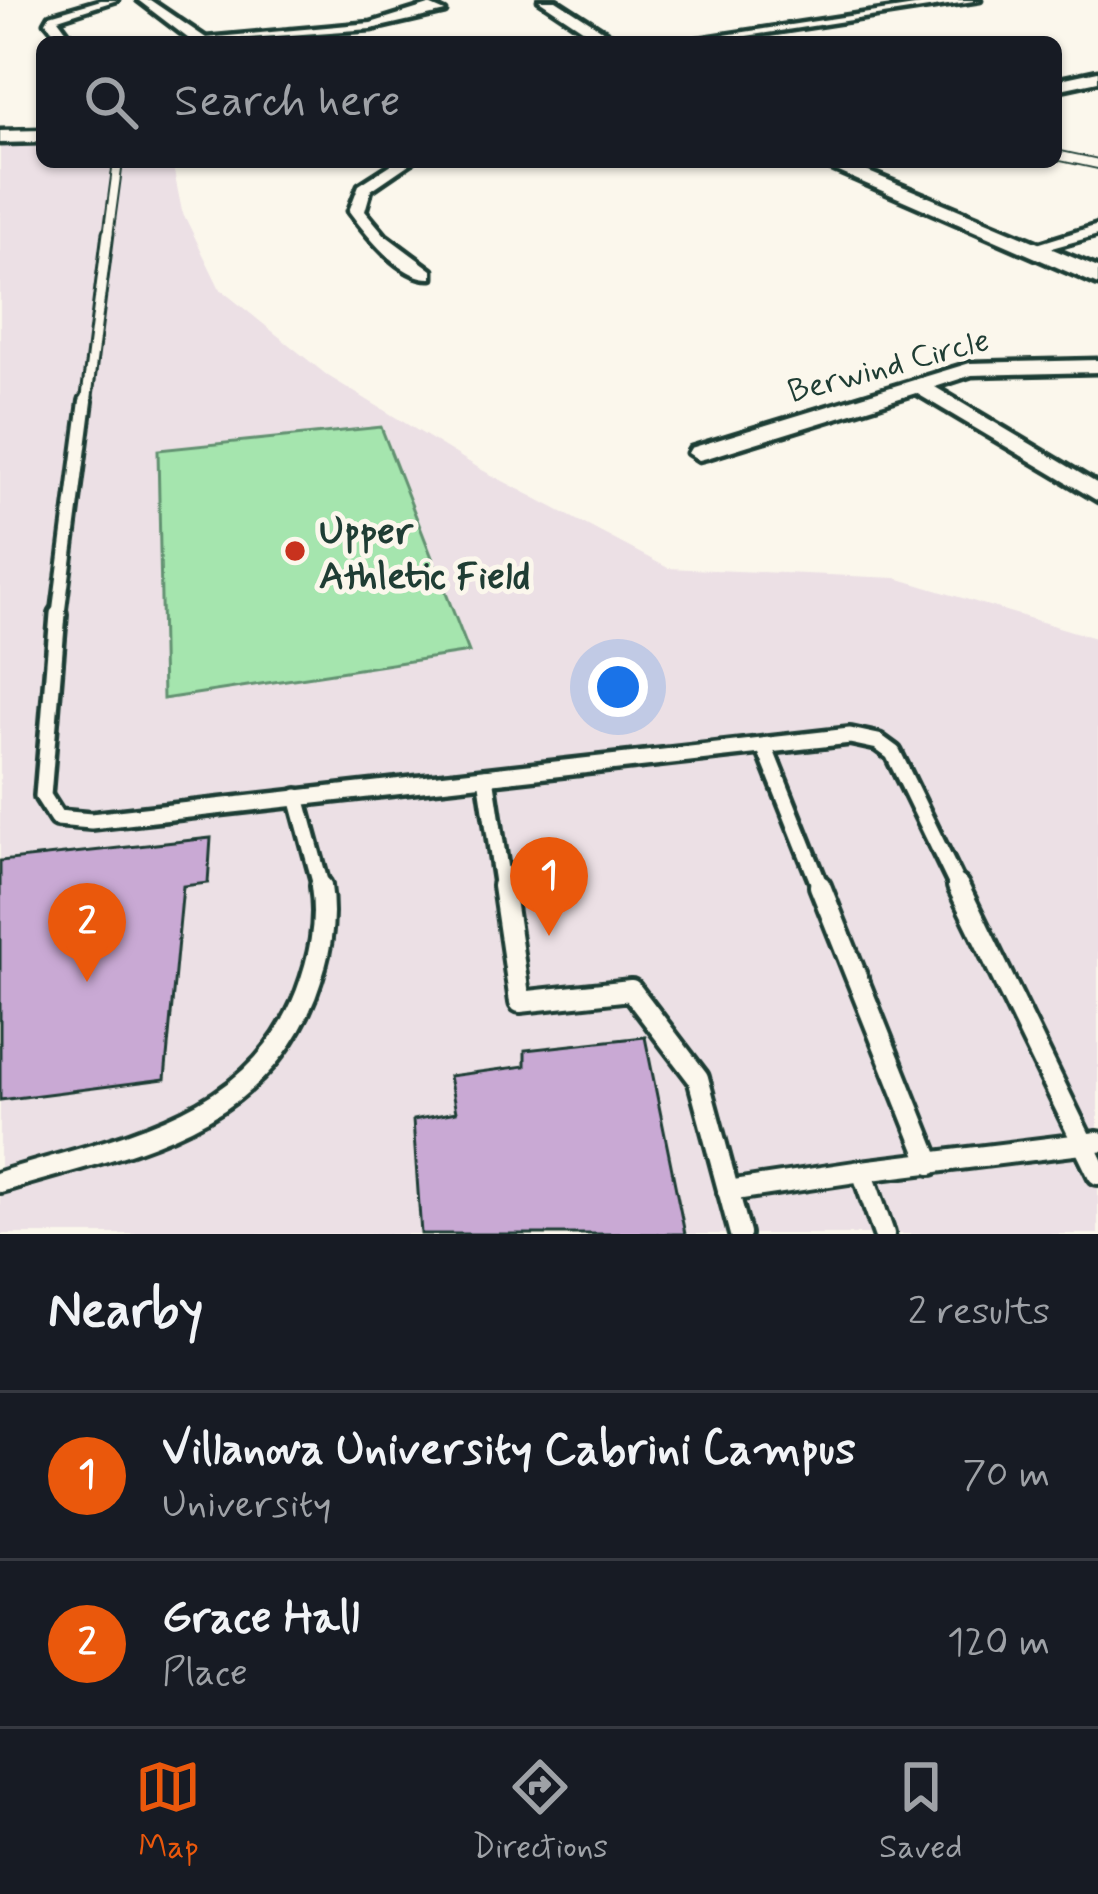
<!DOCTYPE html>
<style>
body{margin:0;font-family:Mynerve,sans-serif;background:#20242c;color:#f1f3f6}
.you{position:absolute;left:618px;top:687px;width:42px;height:42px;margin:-30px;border:9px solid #fff;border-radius:50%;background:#1a73e8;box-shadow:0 0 0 18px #1a73e833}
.badge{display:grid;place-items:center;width:78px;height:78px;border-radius:50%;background:#ea580c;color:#fff;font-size:39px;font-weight:700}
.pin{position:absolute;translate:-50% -99px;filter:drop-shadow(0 3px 6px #0008)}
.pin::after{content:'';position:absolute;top:63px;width:42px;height:36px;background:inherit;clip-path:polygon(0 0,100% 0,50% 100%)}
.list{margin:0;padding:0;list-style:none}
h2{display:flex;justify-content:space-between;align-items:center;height:156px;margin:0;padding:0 48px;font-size:51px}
h2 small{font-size:39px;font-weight:400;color:#9ea1a6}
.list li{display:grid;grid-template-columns:78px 1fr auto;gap:36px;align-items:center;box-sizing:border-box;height:168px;padding:0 48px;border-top:3px solid #363941}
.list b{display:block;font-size:45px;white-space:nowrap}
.list p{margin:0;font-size:39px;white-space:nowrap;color:#9ea1a6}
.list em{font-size:39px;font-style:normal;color:#9ea1a6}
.icon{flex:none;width:66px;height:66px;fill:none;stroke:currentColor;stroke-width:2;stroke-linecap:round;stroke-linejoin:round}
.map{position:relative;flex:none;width:1098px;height:1234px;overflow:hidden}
.search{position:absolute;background:#171b24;box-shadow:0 3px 9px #0004;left:36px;right:36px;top:36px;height:132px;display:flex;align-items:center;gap:30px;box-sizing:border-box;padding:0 42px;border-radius:18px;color:#9ea1a6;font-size:45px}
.sheet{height:492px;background:#171b24}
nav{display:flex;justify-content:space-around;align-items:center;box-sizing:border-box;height:168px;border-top:3px solid #363941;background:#171b24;font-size:33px;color:#9ea1a6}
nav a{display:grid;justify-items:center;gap:6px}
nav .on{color:#ea580c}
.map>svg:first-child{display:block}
.built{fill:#ece0e5}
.green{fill:#a5e5ae;stroke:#629171;stroke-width:3}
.building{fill:#c9a9d4;stroke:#1f3d34;stroke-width:3}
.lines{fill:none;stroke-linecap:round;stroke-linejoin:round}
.lane-far4-casing{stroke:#1f3d34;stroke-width:12}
.lane-far3-casing{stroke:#1f3d34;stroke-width:15}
.lane-far2-casing{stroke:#1f3d34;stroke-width:20}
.lane-far1-casing{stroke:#1f3d34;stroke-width:24}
.lane-casing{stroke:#1f3d34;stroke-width:28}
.street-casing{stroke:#1f3d34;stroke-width:9}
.secondary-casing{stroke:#1f3d34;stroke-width:9}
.lane-far4{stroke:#fbf7ec;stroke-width:8}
.lane-far3{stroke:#fbf7ec;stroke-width:9}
.lane-far2{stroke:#fbf7ec;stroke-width:12}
.lane-far1{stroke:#fbf7ec;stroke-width:15}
.lane{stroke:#fbf7ec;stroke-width:20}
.street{fill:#fbf7ec;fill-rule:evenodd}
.secondary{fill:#fbf7ec;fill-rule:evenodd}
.poi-dot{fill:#c8321e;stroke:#fbf7ec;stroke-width:4.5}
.labels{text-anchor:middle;stroke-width:10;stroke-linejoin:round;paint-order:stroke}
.far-street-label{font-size:33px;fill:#1f3d34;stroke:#fbf7ec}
.poi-label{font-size:39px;font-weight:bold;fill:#1f3d34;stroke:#fbf7ec;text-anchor:start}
</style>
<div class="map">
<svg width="1098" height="1234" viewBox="0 0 1098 1234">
<rect width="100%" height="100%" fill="#fbf7ec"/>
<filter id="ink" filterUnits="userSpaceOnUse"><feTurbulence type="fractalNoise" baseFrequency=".00833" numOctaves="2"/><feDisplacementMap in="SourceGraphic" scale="24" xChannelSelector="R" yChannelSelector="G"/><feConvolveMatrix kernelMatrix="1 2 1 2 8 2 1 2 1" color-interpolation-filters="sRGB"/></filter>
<g filter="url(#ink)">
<path class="built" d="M42,136v26h130l10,49 38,78 108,87 154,94 186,98 228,10 202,61v595h-1098v-1097z"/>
<path class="green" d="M381,427l88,225 -306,47 -5,-249z"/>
<g class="building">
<path d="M211,838l-3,45 -25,3 -18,193 -165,21v-239z"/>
<path d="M645,1037l40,197h-264l-8,-114 43,-8 -7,-36 76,-10v-16z"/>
</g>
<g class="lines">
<g class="lane-far4-casing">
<g id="lane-far4">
<path d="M1056,155l42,9"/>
<path d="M108,236l10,-74"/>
</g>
</g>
<g class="lane-far3-casing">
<path id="lane-far3" d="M86,404l22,-171"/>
</g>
<g class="lane-far2-casing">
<path id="lane-far2" d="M58,617l28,-216"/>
</g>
<g class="lane-far1-casing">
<g id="lane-far1">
<path d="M58,614l-15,182 14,22 34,3 759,-85 28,6 15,11 66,136"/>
<path d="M764,746l57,143"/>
<path d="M486,777l17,112"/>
<path d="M297,797l25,92"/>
</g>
</g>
<g class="lane-casing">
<g id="lane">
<path d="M503,886l17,116 111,-12 67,88 42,156"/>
<path d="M820,886l111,278"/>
<path d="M958,886l140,288"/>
<path d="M0,1182c122,-38 254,-55 306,-188 13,-35 21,-70 15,-108"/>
<path d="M728,1191l134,-20"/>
<path d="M884,1234l-22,-63 236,-29"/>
</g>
</g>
<g class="street-casing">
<g id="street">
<path d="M101,0h16l-59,19 17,23h-12l-17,-20 4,-7z"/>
<path d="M138,0h12l56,38 165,-15 58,-18 16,7 -74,17 -178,13z"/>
<path d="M954,0h26l-272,42h-29z"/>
<path d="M395,162h17l-41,28 -6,21 20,24 47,35v8c-31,2 -66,-44 -83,-67l10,-26z"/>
<path d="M1098,225v10l-68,19 -9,-5z"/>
<path d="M1098,360v12l-126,3 -37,12 163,97v17l-182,-108 -209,65 -8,2 -11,-7 3,-5 279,-85z"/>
</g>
</g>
<g class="secondary-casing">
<g id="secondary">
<path d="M539,0h17l65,42h-19z"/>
<path d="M1098,71v10l-42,9v-10z"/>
<path d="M42,130v12l-42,1v-12z"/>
<path d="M816,162h29l253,106v17z"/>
</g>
</g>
<use href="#lane-far4" class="lane-far4"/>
<use href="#lane-far3" class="lane-far3"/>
<use href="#lane-far2" class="lane-far2"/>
<use href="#lane-far1" class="lane-far1"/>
<use href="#lane" class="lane"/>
<use href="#street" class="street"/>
<use href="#secondary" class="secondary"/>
</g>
</g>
<circle class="poi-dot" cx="295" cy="551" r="12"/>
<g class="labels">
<g class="far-street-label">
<text transform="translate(888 364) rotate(-15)" y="12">Berwind Circle</text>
</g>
<g class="poi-label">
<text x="319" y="543">Upper<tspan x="319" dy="45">Athletic Field</tspan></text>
</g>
</g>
</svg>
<div class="you"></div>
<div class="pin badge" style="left:549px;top:936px">1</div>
<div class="pin badge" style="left:87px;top:982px">2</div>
<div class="search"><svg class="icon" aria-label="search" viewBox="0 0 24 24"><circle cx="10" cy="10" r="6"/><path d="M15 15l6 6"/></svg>Search here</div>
</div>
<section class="sheet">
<h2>Nearby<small>2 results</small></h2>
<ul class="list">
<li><span class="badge">1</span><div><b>Villanova University Cabrini Campus</b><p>University</p></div><em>70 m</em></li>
<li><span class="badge">2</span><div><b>Grace Hall</b><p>Place</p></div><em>120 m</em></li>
</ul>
</section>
<nav>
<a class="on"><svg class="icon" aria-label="map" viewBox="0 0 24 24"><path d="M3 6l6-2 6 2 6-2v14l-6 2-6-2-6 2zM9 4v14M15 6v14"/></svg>Map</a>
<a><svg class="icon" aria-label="directions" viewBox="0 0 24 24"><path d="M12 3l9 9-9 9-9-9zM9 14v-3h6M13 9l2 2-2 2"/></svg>Directions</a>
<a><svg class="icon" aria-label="saved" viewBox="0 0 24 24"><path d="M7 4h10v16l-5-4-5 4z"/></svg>Saved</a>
</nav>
